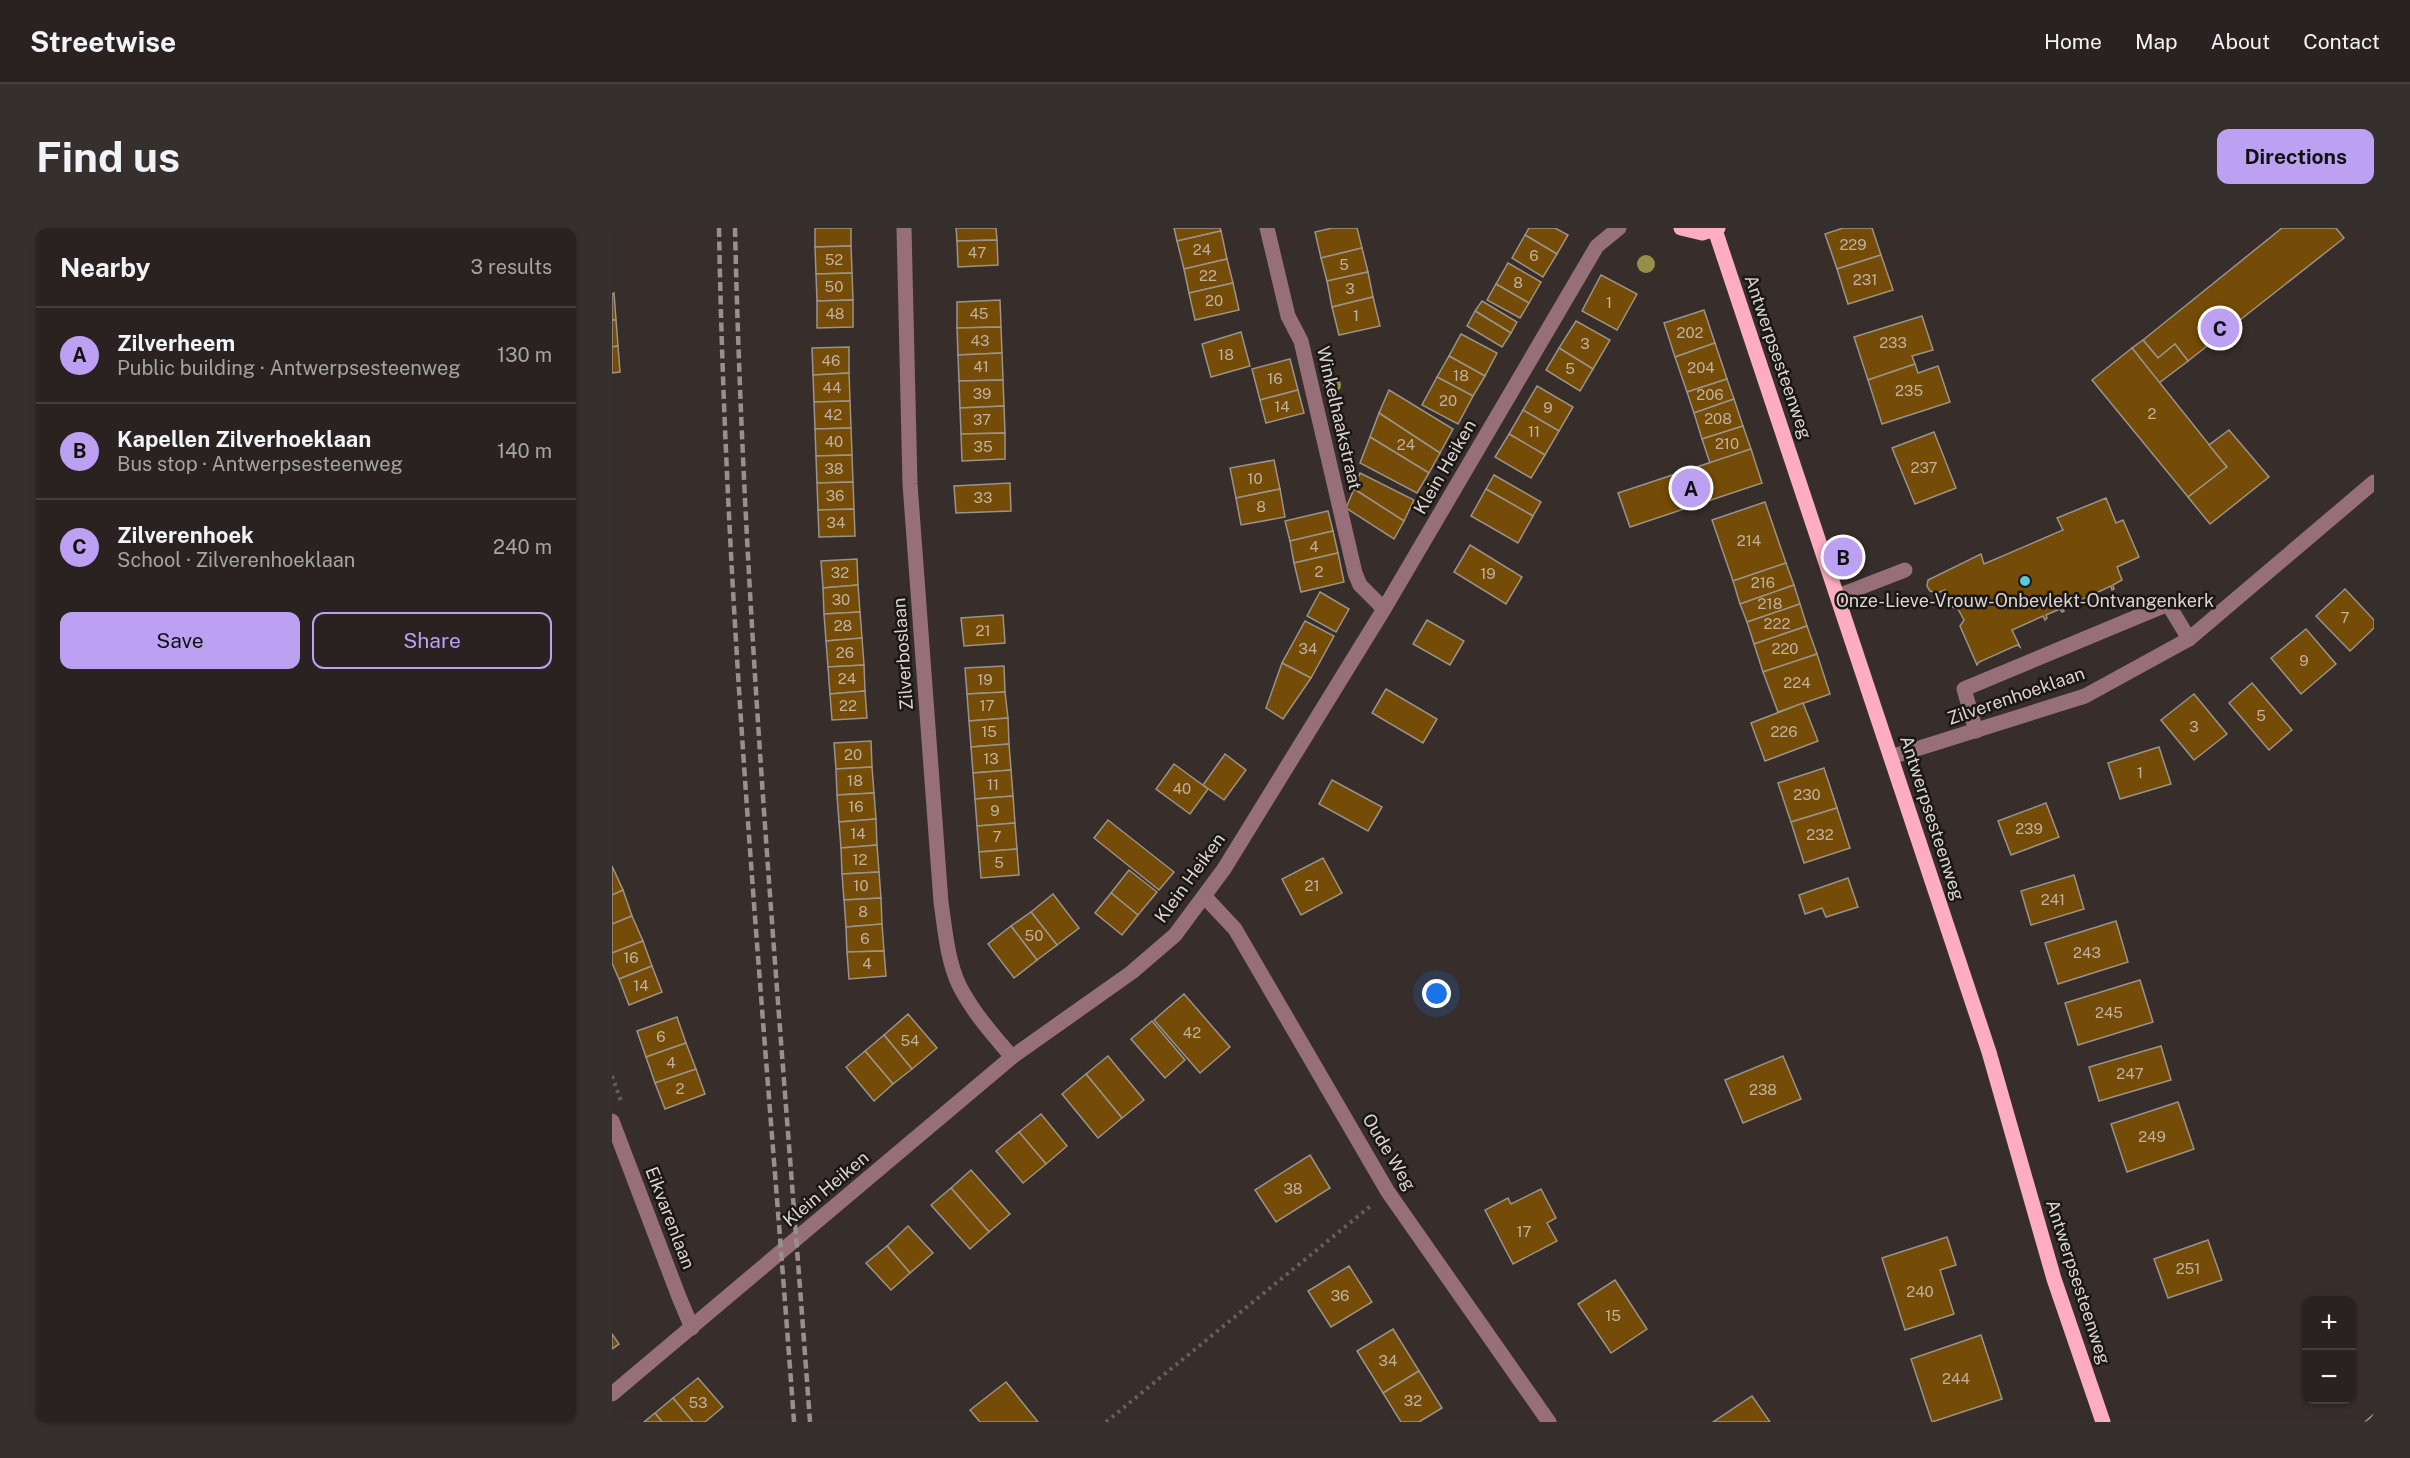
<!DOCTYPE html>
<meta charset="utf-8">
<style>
body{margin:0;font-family:"Public Sans",sans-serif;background:#352f2d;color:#f1f3f6}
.controls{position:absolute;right:18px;bottom:18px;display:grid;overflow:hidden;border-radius:12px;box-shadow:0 2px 4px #0004}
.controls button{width:54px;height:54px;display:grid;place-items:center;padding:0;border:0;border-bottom:2px solid #453f3e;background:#292220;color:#f1f3f6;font:30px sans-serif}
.you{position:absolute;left:825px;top:766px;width:21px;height:21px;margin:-15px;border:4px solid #fff;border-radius:50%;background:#1a73e8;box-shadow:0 0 0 9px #1a73e833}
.badge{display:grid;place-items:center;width:39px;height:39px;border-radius:50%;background:#bca0f2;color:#111;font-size:20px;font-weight:700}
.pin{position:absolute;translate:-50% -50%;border:3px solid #fff;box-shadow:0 2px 6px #0006}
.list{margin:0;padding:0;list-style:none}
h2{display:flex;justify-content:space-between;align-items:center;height:78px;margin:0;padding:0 24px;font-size:26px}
h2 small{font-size:20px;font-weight:400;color:#a5a4a5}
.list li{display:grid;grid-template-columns:39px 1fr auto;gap:18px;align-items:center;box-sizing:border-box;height:96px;padding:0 24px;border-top:2px solid #453f3e}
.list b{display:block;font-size:22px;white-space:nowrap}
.list p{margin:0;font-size:20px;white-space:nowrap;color:#a5a4a5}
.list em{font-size:20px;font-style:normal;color:#a5a4a5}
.actions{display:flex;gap:12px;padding:18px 24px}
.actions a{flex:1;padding:14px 0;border:2px solid #bca0f2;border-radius:12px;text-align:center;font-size:21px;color:#bca0f2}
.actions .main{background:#bca0f2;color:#111}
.map{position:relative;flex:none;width:1762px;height:1194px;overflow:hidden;border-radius:12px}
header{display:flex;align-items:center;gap:36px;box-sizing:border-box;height:84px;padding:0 30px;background:#292220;border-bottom:2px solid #453f3e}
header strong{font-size:28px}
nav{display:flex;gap:33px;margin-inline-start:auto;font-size:21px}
.intro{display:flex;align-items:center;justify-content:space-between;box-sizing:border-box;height:144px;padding:0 36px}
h1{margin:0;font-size:42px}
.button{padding:15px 27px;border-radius:12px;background:#bca0f2;color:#111;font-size:21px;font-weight:700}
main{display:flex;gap:36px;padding:0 36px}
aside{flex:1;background:#292220;border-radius:12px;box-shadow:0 2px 4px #0004}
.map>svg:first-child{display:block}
.building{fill:#744b07;stroke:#9a938a;stroke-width:1.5}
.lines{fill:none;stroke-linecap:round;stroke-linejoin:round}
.path{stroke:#685f5d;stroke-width:4;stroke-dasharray:3 4.5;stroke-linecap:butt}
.minor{stroke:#976f78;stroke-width:15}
.major{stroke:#feadc0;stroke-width:15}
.rail{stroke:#98908d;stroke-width:4.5;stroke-dasharray:9 4.5;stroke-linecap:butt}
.tree{fill:#978f49}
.poi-dot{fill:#54cadc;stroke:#1b1715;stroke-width:2}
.labels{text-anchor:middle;stroke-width:5;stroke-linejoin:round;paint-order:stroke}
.number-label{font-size:15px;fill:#c1b29f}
.street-label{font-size:18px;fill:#dbd4d2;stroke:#1b1715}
.poi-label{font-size:18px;fill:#dbd4d2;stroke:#1b1715}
</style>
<header>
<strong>Streetwise</strong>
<nav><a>Home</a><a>Map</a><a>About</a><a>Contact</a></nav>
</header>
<div class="intro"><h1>Find us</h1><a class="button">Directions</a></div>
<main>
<aside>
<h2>Nearby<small>3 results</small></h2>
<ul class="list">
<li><span class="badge">A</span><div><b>Zilverheem</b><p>Public building · Antwerpsesteenweg</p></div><em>130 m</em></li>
<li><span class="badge">B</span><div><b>Kapellen Zilverhoeklaan</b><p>Bus stop · Antwerpsesteenweg</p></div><em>140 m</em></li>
<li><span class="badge">C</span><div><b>Zilverenhoek</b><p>School · Zilverenhoeklaan</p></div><em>240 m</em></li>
</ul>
<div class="actions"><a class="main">Save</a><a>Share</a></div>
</aside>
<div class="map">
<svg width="1762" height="1194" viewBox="0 0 1762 1194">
<rect width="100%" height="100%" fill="#372d2a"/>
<g class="building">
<path d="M203,0h36v18l-36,1z"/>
<path d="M344,0h40l1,12 -40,1z"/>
<path d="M562,0h46l1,3 -44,10z"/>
<path d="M720,0h25l5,20 -41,10 -6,-26z"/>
<path d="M917,0h26l13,7 -11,19 -32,-19z"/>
<path d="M1231,0h29l9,27 -44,14 -12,-35z"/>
<path d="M1670,0h54l8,10 -156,123 -13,-17 -17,14 -15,-18z"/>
<path d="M609,3l6,28 -43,10 -7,-28z"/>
<path d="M913,7l32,19 -14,23 -31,-19z"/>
<path d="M385,12l1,25 -40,2 -1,-26z"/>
<path d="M239,18l1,27 -36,1 -1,-27z"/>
<path d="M750,20l6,24 -41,9 -6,-23z"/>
<path d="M1269,27l12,35 -45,14 -11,-35z"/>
<path d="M615,31l6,24 -44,10 -5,-24z"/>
<path d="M896,35l33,19 -12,21 -33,-19z"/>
<path d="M756,44l5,25 -41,10 -5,-26z"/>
<path d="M240,45l1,27 -36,1 -1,-27z"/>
<path d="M989,47l36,19 -20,36 -35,-19z"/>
<path d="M621,55l6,27 -44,10 -6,-27z"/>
<path d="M884,56l33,19 -9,15 -33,-18z"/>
<path d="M2,65l2,27h-4v-26z"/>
<path d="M761,69l7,29 -41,9 -7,-28z"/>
<path d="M241,72v27l-36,1v-27z"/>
<path d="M388,72l1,27 -44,1v-26z"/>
<path d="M870,73l35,21 -6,11 -36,-22z"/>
<path d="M1092,82l11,33 -40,14 -11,-34z"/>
<path d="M863,83l36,22 -9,14 -35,-21z"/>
<path d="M1310,88l11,34 -21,6 3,8 -47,16 -14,-43z"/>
<path d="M0,92h4l2,26 -6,1z"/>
<path d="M964,93l34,19 -17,29 -34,-21z"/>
<path d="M389,99l1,26 -44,2 -1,-27z"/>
<path d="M629,104l9,34 -39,11 -9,-33z"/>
<path d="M849,106l36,19 -12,23 -36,-20z"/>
<path d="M1531,112l15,18 17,-14 13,17 -29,22 -27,-35z"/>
<path d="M1103,115l12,36 -40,13 -12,-35z"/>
<path d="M6,118l2,26 -8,1v-26z"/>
<path d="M237,119v26l-36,2 -1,-27z"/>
<path d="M947,120l34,21 -13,22 -34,-21z"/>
<path d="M1520,120l95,119 -39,30 -96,-117z"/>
<path d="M390,125l1,27 -44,1 -1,-26z"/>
<path d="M837,128l36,20 -12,20 -36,-19z"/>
<path d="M678,131l8,31 -38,10 -8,-31z"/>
<path d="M1303,136l3,9 20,-7 12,36 -68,22 -14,-44z"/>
<path d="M237,145l1,28 -36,1 -1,-27z"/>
<path d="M825,149l36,19 -15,28 -36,-19z"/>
<path d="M1115,151l7,20 -40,14 -7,-21z"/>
<path d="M391,152l1,26 -44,2 -1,-27z"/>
<path d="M925,158l36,21 -14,24 -36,-21z"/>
<path d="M686,162l6,23 -38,10 -6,-23z"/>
<path d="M777,162l64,39 -13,24 -61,-40z"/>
<path d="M1122,171l9,27 -41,13 -8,-26z"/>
<path d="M238,173l1,27 -36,1 -1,-27z"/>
<path d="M392,178l1,27 -44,1 -1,-26z"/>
<path d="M911,182l36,21 -14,24 -36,-21z"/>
<path d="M767,185l61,40 -11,20 -59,-36z"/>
<path d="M1131,198l8,23 -41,14 -8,-24z"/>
<path d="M239,200l1,27 -36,1 -1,-27z"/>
<path d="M1617,202l40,47 -59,47 -22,-27 39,-30 -18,-22z"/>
<path d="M1322,204l22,56 -41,16 -23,-56z"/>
<path d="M393,205v26l-43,2 -1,-27z"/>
<path d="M897,206l36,21 -14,23 -36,-21z"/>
<path d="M758,209l59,36 -12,20 -57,-30z"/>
<path d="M1139,221l11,34 -132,44 -12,-34z"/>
<path d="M240,227l1,27 -36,1 -1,-27z"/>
<path d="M662,232l6,29 -44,9 -6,-30z"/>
<path d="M748,245l54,27 -10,21 -50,-32z"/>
<path d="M882,247l47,27 -8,14 -47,-27z"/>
<path d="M241,254l1,27 -36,1 -1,-27z"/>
<path d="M398,255l1,28 -55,2 -2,-27z"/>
<path d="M668,261l5,28 -44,8 -5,-27z"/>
<path d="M742,261l50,32 -10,18 -48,-31z"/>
<path d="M874,261l47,27 -15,27 -47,-27z"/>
<path d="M1494,270l10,25 7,-3 16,37 -22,10 5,13 -9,5 1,4 -2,1 -1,-4 -15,7 1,3 -2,1 -1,-3 -31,14 1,3 -2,1 -2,-3 -14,6 1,3 -2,2 -2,-4 -31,14 8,17 -3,-2 -38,17 -2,3 -17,-39 4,-6 -6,-11 -6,-2 -7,-17 -8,3 -7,-2 -3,-5 1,-6 53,-26 3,10 79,-34 -6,-12z"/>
<path d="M1153,274l21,61 -53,18 -21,-61z"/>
<path d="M242,281l1,27 -36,1 -1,-27z"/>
<path d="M716,283l5,20 -43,10 -5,-20z"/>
<path d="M721,303l5,22 -44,10 -4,-22z"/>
<path d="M858,317l52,32 -16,27 -52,-32z"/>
<path d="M726,325l6,29 -43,10 -7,-29z"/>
<path d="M245,331l1,26 -35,3 -2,-27z"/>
<path d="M1174,335l8,22 -54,19 -7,-23z"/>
<path d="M246,357l2,27 -36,2 -1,-26z"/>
<path d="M1182,357l6,19 -53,18 -7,-18z"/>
<path d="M1733,361l29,31v8l-24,23 -34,-35z"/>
<path d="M708,364l29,17 -13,23 -29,-16z"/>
<path d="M1188,376l7,22 -53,18 -7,-22z"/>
<path d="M248,384l2,26 -36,3 -2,-27z"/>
<path d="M391,387l2,28 -41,3 -3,-28z"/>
<path d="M815,392l37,21 -14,24 -37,-21z"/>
<path d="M693,393l29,15 -23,42 -29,-15z"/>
<path d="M1195,398l10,28 -54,18 -9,-28z"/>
<path d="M1694,401l30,35 -35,30 -30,-36z"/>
<path d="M250,410l2,27 -36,2 -2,-26z"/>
<path d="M1205,426l13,40 -52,18 -15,-40z"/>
<path d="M670,435l29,15 -28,41 -17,-11z"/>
<path d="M252,437l1,26 -35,3 -2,-27z"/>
<path d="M392,438l1,26 -38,2 -2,-26z"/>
<path d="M1640,455l40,47 -23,20 -40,-47z"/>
<path d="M774,461l51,30 -14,24 -51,-30z"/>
<path d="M253,463l2,27 -35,2 -2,-26z"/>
<path d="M393,464l3,26 -39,3 -2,-27z"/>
<path d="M1582,466l33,40 -33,26 -33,-40z"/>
<path d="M1191,475l15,38 -53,20 -14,-38z"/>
<path d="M396,490l1,26 -38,3 -2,-26z"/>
<path d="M259,513l1,26 -36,2 -2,-26z"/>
<path d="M397,516l2,26 -38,3 -2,-26z"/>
<path d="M1547,519l12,37 -51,15 -12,-36z"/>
<path d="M613,526l21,16 -22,30 -21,-15z"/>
<path d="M562,536l34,25 -18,25 -34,-25z"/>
<path d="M260,539l2,26 -37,2 -1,-26z"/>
<path d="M1212,540l13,40 -46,14 -13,-39z"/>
<path d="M399,542l2,26 -38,3 -2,-26z"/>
<path d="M720,552l50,27 -14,24 -49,-27z"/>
<path d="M262,565l2,26 -37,3 -2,-27z"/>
<path d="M401,568l2,27 -38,3 -2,-27z"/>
<path d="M1434,575l13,34 -48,18 -13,-34z"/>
<path d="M1225,580l13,40 -46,15 -13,-41z"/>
<path d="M264,591l1,26 -36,3 -2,-26z"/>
<path d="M496,592l66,52 -15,18 -65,-52z"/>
<path d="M403,595l2,26 -38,3 -2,-26z"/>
<path d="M265,617l2,27 -37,2 -1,-26z"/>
<path d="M405,621l2,26 -38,3 -2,-26z"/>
<path d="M711,630l19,35 -41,22 -19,-36z"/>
<path d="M0,638l11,24 -11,5z"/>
<path d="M517,642l28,22 -19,23 -27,-22z"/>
<path d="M267,644l2,26 -37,2 -2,-26z"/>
<path d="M1462,647l10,34 -53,16 -10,-34z"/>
<path d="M1236,650l10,29 -32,10 -4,-9 -17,6 -6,-19z"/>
<path d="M11,662l9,26 -20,8v-29z"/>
<path d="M499,665l27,22 -16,20 -27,-22z"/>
<path d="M441,666l26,34 -22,17 -26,-33z"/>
<path d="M269,670l1,26 -36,3 -2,-27z"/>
<path d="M419,684l26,33 -20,15 -26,-34z"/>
<path d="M20,688l11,25 -31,12v-29z"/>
<path d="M1504,693l12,41 -70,22 -13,-41z"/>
<path d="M270,696l2,27 -37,1 -1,-25z"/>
<path d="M399,698l26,34 -23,18 -26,-34z"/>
<path d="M31,713l9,25 -33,13 -7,-16v-10z"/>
<path d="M272,723l2,25 -37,3 -2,-27z"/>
<path d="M40,738l10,26 -33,13 -10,-26z"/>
<path d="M1528,752l13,42 -75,23 -13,-42z"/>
<path d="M572,766l46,53 -30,26 -46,-53z"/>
<path d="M296,786l29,34 -25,21 -28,-34z"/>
<path d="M65,789l9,26 -40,14 -9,-26z"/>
<path d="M540,793l33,39 -20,18 -34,-39z"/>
<path d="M272,807l28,34 -19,15 -28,-33z"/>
<path d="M74,815l10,26 -41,14 -9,-26z"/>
<path d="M1549,818l10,34 -72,21 -10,-34z"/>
<path d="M253,823l28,33 -19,17 -28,-34z"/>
<path d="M496,828l36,44 -22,18 -36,-44z"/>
<path d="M1171,828l18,43 -58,24 -18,-43z"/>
<path d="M84,841l9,25 -40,15 -10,-26z"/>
<path d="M474,846l36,44 -24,20 -36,-44z"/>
<path d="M1566,874l16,47 -67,23 -16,-48z"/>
<path d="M429,886l26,32 -21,18 -27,-32z"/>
<path d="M407,904l27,32 -23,19 -27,-32z"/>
<path d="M698,927l20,33 -54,34 -21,-32z"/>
<path d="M359,942l39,44 -21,18 -38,-44z"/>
<path d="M339,960l38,44 -19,17 -39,-44z"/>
<path d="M929,961l15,29 -9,5 10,18 -44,23 -28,-54 23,-12 3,6z"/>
<path d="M296,998l25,27 -23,20 -23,-27z"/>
<path d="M1335,1009l9,28 -16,5 14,44 -49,16 -23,-72z"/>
<path d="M1596,1012l14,40 -54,18 -14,-39z"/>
<path d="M275,1018l23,27 -19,17 -25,-27z"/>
<path d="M737,1038l23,36 -41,25 -23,-36z"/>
<path d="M1003,1052l32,49 -36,24 -33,-49z"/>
<path d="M781,1101l26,42 -36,22 -26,-42z"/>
<path d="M0,1106l7,10 -7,5z"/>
<path d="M1369,1107l21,64 -70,23 -21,-63z"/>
<path d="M807,1143l23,37 -23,14h-18l-18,-29z"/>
<path d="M86,1150l25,29 -18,15h-12l-20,-24z"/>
<path d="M394,1154l32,40h-58l-10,-12z"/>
<path d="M1140,1168l18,26h-57z"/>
<path d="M61,1170l20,24h-31l-7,-9z"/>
<path d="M43,1185l7,9h-18z"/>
<path d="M1762,1186v8h-9z"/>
</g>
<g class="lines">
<g class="path">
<path d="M0,848l9,25"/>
<path d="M494,1194l267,-218"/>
</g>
<g class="minor">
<path d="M292,0l6,256 31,418c4,27 6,57 18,83 13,26 34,50 53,72"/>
<path d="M655,0l21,88 13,25 54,232 5,12 24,24"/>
<path d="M1226,368l67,-26"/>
<path d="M1364,503l-12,-42 204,-85 21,35"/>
<path d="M1279,529l194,-61 104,-57 185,-157"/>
<path d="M593,669l30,32 153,263 161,230"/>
<path d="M0,893l67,176 13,31"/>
<path d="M0,1166l400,-337 120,-85 43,-37 49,-66 160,-260 213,-363 22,-18"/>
</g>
<g class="major">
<path d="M1069,0l21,5 16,-5"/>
<path d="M1103,2l274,822 65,227 49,143"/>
</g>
<g class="rail">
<path d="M107,0c7,399 46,796 75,1194"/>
<path d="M123,0c9,399 46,796 75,1194"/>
</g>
</g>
<g class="tree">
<circle cx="1034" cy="36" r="9"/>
<circle cx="720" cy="157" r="9"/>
</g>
<circle class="poi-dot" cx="1413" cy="353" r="6"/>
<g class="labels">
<g class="number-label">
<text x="1241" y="22">229</text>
<text x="590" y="27">24</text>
<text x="365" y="30">47</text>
<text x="922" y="33">6</text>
<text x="222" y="37">52</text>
<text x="732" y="42">5</text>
<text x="596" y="53">22</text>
<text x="1253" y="57">231</text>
<text x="906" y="60">8</text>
<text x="222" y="64">50</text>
<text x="738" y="66">3</text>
<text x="602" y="78">20</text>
<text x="997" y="80">1</text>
<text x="223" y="91">48</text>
<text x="367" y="91">45</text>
<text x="744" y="93">1</text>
<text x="1078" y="110">202</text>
<text x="368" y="118">43</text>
<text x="1281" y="120">233</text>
<text x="973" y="121">3</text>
<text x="614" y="132">18</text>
<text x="219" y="138">46</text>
<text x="369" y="144">41</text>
<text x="1089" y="145">204</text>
<text x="958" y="146">5</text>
<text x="849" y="153">18</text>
<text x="663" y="156">16</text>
<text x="220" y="165">44</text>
<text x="1297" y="168">235</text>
<text x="370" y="171">39</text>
<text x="1098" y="172">206</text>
<text x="836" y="178">20</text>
<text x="670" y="184">14</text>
<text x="936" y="185">9</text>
<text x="1540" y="191">2</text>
<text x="221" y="192">42</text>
<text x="1106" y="196">208</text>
<text x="370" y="197">37</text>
<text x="922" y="209">11</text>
<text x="222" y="219">40</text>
<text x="1115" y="221">210</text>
<text x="794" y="222">24</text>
<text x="371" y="224">35</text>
<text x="1312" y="245">237</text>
<text x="222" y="246">38</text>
<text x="643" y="256">10</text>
<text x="223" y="273">36</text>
<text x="371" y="275">33</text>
<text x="649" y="284">8</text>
<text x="224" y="300">34</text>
<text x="1137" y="318">214</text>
<text x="702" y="324">4</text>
<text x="707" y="349">2</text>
<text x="228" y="350">32</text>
<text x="876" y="351">19</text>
<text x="1151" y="360">216</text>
<text x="229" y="377">30</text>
<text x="1158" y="381">218</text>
<text x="1733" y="395">7</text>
<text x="1165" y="401">222</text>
<text x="231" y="403">28</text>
<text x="371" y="408">21</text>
<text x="696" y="426">34</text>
<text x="1173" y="426">220</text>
<text x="233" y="430">26</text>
<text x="1692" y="438">9</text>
<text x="235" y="456">24</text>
<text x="373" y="457">19</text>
<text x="1185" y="460">224</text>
<text x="236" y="483">22</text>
<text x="375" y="483">17</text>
<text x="1649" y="493">5</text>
<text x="1582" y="504">3</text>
<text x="377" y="509">15</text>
<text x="1172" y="509">226</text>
<text x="241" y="532">20</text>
<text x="379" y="536">13</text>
<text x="1528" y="550">1</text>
<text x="243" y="558">18</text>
<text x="381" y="562">11</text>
<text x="570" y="566">40</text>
<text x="1195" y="572">230</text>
<text x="244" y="584">16</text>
<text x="383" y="588">9</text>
<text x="1417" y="606">239</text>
<text x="246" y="611">14</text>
<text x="1208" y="612">232</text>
<text x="385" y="614">7</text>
<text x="248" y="637">12</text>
<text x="387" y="640">5</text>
<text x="249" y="663">10</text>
<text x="700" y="663">21</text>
<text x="1441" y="677">241</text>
<text x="251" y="689">8</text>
<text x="422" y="713">50</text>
<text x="253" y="716">6</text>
<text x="1475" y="730">243</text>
<text x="19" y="735">16</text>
<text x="255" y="741">4</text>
<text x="29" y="763">14</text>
<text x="1497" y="790">245</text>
<text x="580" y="810">42</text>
<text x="49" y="814">6</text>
<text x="298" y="818">54</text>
<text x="59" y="840">4</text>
<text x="1518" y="851">247</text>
<text x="68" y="866">2</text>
<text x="1151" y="867">238</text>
<text x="1540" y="914">249</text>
<text x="681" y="966">38</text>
<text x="912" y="1009">17</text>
<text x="1576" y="1046">251</text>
<text x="1308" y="1069">240</text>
<text x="728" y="1073">36</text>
<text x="1001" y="1093">15</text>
<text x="776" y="1138">34</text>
<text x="1344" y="1156">244</text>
<text x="801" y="1178">32</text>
<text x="86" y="1180">53</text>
</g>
<g class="street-label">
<text transform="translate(1166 129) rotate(71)" y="6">Antwerpsesteenweg</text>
<text transform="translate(727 190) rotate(77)" y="6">Winkelhaakstraat</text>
<text transform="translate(833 239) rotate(-60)" y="6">Klein Heiken</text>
<text transform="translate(291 426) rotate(-94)" y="6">Zilverboslaan</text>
<text transform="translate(1404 468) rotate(-19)" y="6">Zilverenhoeklaan</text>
<text transform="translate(1320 590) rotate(72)" y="6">Antwerpsesteenweg</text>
<text transform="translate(578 650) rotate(-54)" y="6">Klein Heiken</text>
<text transform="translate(777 924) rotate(59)" y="6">Oude Weg</text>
<text transform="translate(214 961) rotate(-40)" y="6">Klein Heiken</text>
<text transform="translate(58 990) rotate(69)" y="6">Eikvarenlaan</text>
<text transform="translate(1466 1054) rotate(72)" y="6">Antwerpsesteenweg</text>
</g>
<g class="poi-label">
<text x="1413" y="379">Onze-Lieve-Vrouw-Onbevlekt-Ontvangenkerk</text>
</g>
</g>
</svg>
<div class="controls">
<button>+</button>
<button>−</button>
</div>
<div class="you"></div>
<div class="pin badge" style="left:1079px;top:260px">A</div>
<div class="pin badge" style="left:1231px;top:329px">B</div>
<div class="pin badge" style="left:1608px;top:100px">C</div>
</div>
</main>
